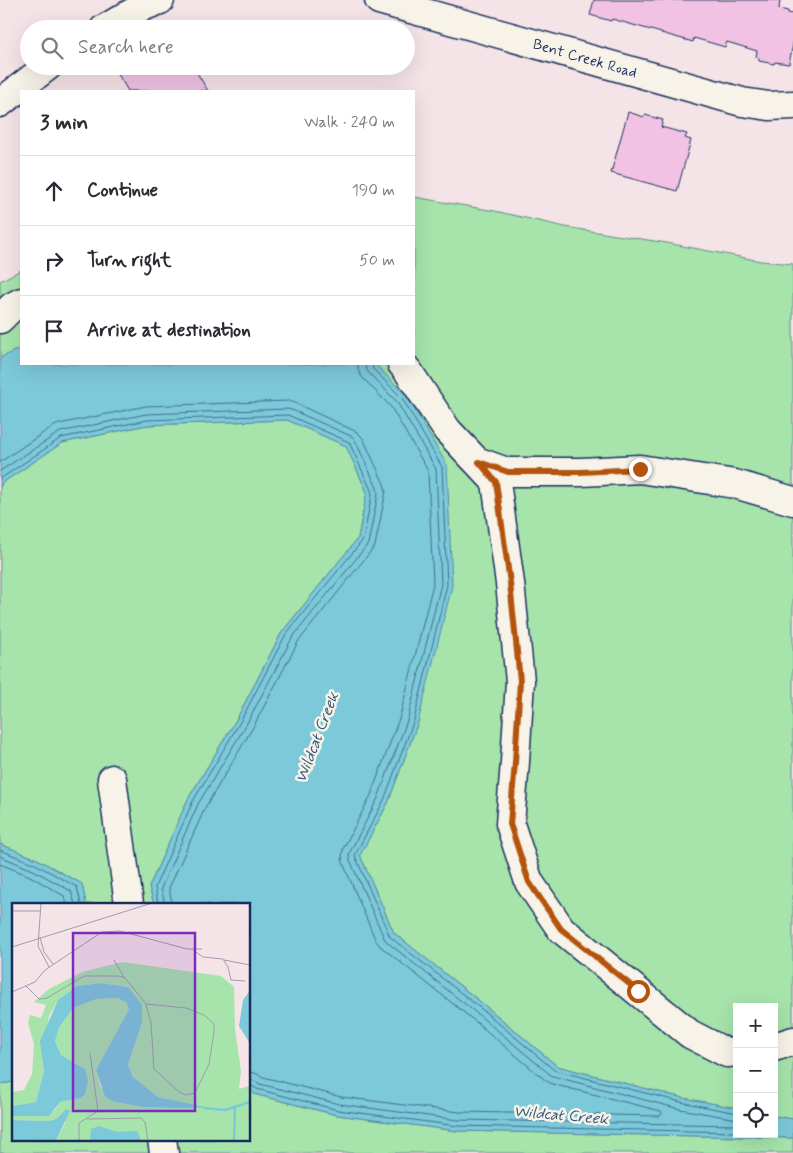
<!DOCTYPE html>
<meta charset="utf-8">
<style>
body{margin:0;font-family:Mynerve,sans-serif;background:#f7f7f7;color:#2b2b33}
.controls{position:absolute;right:15px;bottom:15px;display:grid;overflow:hidden;border-radius:0px;box-shadow:0 5px 20px #0002}
.controls button{width:45px;height:45px;display:grid;place-items:center;padding:0;border:0;border-bottom:1px solid #e1e1e2;background:#fff;color:#2b2b33;font:25px sans-serif}
.stop{position:absolute;width:15px;height:15px;margin:-11px;border:4px solid #b45309;border-radius:50%;background:#fff}
.stop.end{background:#b45309;border-color:#fff;box-shadow:0 1px 5px #0008}
.list{margin:0;padding:0;list-style:none}
h2{display:flex;justify-content:space-between;align-items:center;height:65px;margin:0;padding:0 20px;font-size:21px}
h2 small{font-size:16px;font-weight:400;color:#7c7c81}
.list li{display:grid;grid-template-columns:32px 1fr auto;gap:15px;align-items:center;box-sizing:border-box;height:70px;padding:0 20px;border-top:1px solid #e1e1e2}
.list b{display:block;font-size:19px;white-space:nowrap}
.list em{font-size:16px;font-style:normal;color:#7c7c81}
.icon{flex:none;width:28px;height:28px;fill:none;stroke:currentColor;stroke-width:2;stroke-linecap:round;stroke-linejoin:round}
.map{position:relative;flex:none;width:793px;height:1153px;overflow:hidden}
.search{position:absolute;background:#fff;box-shadow:0 5px 20px #0002;left:20px;top:20px;width:395px;height:55px;display:flex;align-items:center;gap:12px;box-sizing:border-box;padding:0 18px;border-radius:28px;color:#7c7c81;font-size:19px}
.panel{position:absolute;background:#fff;box-shadow:0 5px 20px #0002;left:20px;top:90px;width:395px;height:275px;border-radius:0px}
.map>svg:first-child{display:block}
.green{fill:#a6e4ab;stroke:#608a84}
.water{fill:#7bc9d9;stroke:#558ba8}
.lines{fill:none;stroke-linecap:round;stroke-linejoin:round}
.shore{stroke:#416d8f;stroke-width:1}
.building{fill:#f1c2e4;stroke:#1b2f5e}
.minor-casing{stroke:#1b2f5e;stroke-width:31}
.minor{stroke:#f7f3e8;stroke-width:28}
.route{stroke:#b45309;stroke-width:6}
.labels{text-anchor:middle;stroke-width:5;stroke-linejoin:round;paint-order:stroke}
.street-label{font-size:15px;fill:#1b2f5e;stroke:#f7f3e8}
.water-label{font-size:16px;font-style:italic;fill:#33567d;stroke:#f7f3e8}
.inset-river{fill:none;stroke:#7bc9d9;stroke-width:2.5}
.inset-road{fill:none;stroke:#9e9cb0;stroke-width:1}
.view{fill:#7b2cbf;fill-opacity:0.15;stroke:#7b2cbf;stroke-width:2.5}
.inset-edge{fill:none;stroke:#1b2f5e;stroke-width:2.5}
</style>
<div class="map">
<svg width="793" height="1153" viewBox="0 0 793 1153">
<rect width="100%" height="100%" fill="#f5e4e7"/>
<filter id="ink" filterUnits="userSpaceOnUse"><feTurbulence type="fractalNoise" baseFrequency=".02" numOctaves="2"/><feDisplacementMap in="SourceGraphic" scale="10" xChannelSelector="R" yChannelSelector="G"/><feConvolveMatrix kernelMatrix="1 2 1 2 8 2 1 2 1" color-interpolation-filters="sRGB"/></filter>
<g filter="url(#ink)">
<g class="green">
<path d="M414,197l81,14 70,16 102,16 94,18 32,3v855l-19,-3v-109h-37v101l-54,-10 -126,-32 -69,-58 -94,-75 -34,-78 28,-52 30,-81 -12,-327 -31,-31h39z"/>
<path d="M21,270v78l-21,10v-77z"/>
<path d="M287,420l59,26 21,46 -9,46 -76,94 -46,88 -48,79 -39,88 5,17h-68l-4,-20 -45,-25 -37,-15v-357l2,-4 60,-40 85,-18z"/>
<path d="M14,1082v57h235v-50l5,5 83,21 120,16 336,7v15h-793v-69z"/>
</g>
<g class="water">
<path d="M21,348v16h354l31,31 41,70 5,121 -34,136 -30,81 -28,52 34,78 94,75 69,58 126,32 54,10v26h37v-18l19,3v19l-336,-7 -120,-16 -83,-21 -5,-5v-185h-95l-5,-17 39,-88 48,-79 46,-88 76,-94 9,-46 -21,-46 -59,-26 -140,5 -85,18 -60,40 -2,4v-129z"/>
<path d="M0,844l37,15 45,25 4,20h-72v178l-14,2z"/>
</g>
<g class="lines">
<g class="shore">
<path d="M365,364l1,5 3,4 28,29 39,67 5,115 -33,134 -30,80 -29,56 1,6 34,78 3,4 93,74 72,60 128,33 57,10"/>
<path d="M372,364l1,5 29,29 40,69 5,118 -33,135 -30,80 -29,55 1,3 34,79 94,74 70,59 127,32 56,11"/>
<path d="M0,462l52,-35 7,-3 87,-18 143,-5 6,2 62,29 6,6 21,46 2,7 -11,55 -77,96 -46,87 -47,79 -36,80 3,16"/>
<path d="M0,471l60,-39 86,-18 141,-5 5,1 61,27 3,5 21,46 1,6 -10,50 -76,94 -46,87 -48,79 -37,84 4,16"/>
<path d="M0,479l61,-41 86,-18 141,-5 61,27 22,48 1,4 -9,46 -77,94 -46,88 -47,79 -38,86 3,17"/>
<path d="M0,850l35,14 42,23 4,17"/>
<path d="M0,856l33,14 38,21 4,13"/>
<path d="M0,864l30,12 34,20 3,8"/>
<path d="M249,1072l6,1 8,4 78,20 118,15 201,4 2,-2 -1,-3 -109,-27 -7,-4 -69,-58 -96,-76 -4,-5 -33,-78 -1,-6 1,-8 28,-54 29,-79 33,-132 -5,-113 -37,-64 -29,-30 -4,-7v-6"/>
<path d="M249,1080l6,1 5,3 79,20 119,16 279,5"/>
<path d="M249,1086h3l5,3 81,21 120,16 279,6"/>
</g>
</g>
<g class="building">
<path d="M594,0h186l-1,9 9,2v2l5,1v30l-4,20 -14,-2 -1,2 -15,-3v-3l-3,-1 1,-6 -30,-9 -2,5 -31,-9 -1,4 -81,-23 -1,2 -21,-6z"/>
<path d="M113,66h80l15,25h-80z"/>
<path d="M628,112l16,5 1,-2 18,5 -2,7 26,7 -2,4 6,2 -14,51 -66,-18z"/>
</g>
<g class="lines">
<g class="minor-casing">
<g id="minor">
<path d="M379,0l363,102 27,4 24,-1"/>
<path d="M104,29l38,-22 18,-7"/>
<path d="M0,103l48,-37"/>
<path d="M0,319l13,-13 8,-4"/>
<path d="M402,364l6,7 39,59 49,52 14,101 10,98 -5,81 -5,62 19,58 32,47 129,105 37,19 10,-1"/>
<path d="M479,462l28,10h74l59,-3 95,15 58,17"/>
<path d="M112,779l17,125"/>
<path d="M774,1047l19,-6"/>
<path d="M162,1139l2,14"/>
</g>
</g>
<use href="#minor" class="minor"/>
</g>
</g>
<g class="lines" filter="url(#ink)">
<path class="route" d="M638,991l-77,-62 -32,-47 -19,-58 5,-62 5,-81 -10,-98 -14,-101 -17,-20 29,10h73l59,-3"/>
</g>
<g class="labels">
<g class="street-label">
<text transform="translate(585 58) rotate(16)" y="5">Bent Creek Road</text>
</g>
<g class="water-label">
<text transform="translate(316 737) rotate(-69)" y="6">Wildcat Creek</text>
<text transform="translate(561 1114) rotate(5)" y="6">Wildcat Creek</text>
</g>
</g>
<g transform="translate(12 903)">
<rect width="238" height="238" fill="#f5e4e7"/>
<path d="M110,59l99,14 13,11 1,42 6,42 -2,18 10,-3v54h-193l9,-17 1,-14 -10,10 -7,2 -37,-1v-4l42,-5 6,-9 21,-4 4,-29 -24,-14 -6,-14 4,-13 14,-20 22,-9 22,-1 9,4 3,7 -33,61 5,18 105,20 -48,-11 -25,-20 -5,-12 14,-42 -14,-36 -27,-4 -24,3 -19,14 -9,16 -6,37 1,18 -8,31 -24,4v-14l12,-2 8,-16 2,-30 -6,-21 2,-8 11,3 5,-13 -12,-3 15,-13 33,-17z" fill="#a6e4ab"/>
<path d="M89,80l27,4 14,18v18l-14,42 5,12 25,20 52,11 -67,-1 -31,-6 -7,-5 -9,-26 33,-61 -3,-7 -9,-4 -21,1 -23,9 -14,20 -4,13 6,14 24,14 3,12 -3,13 -4,4 -21,4 -11,14h-37v-10l24,-4 8,-31 -4,-30 18,-41 19,-14zM237,89v50l-10,-16 4,-26zM54,206l4,2 -14,29h-44v-20l37,1 7,-2zM87,223l18,6 20,-1 4,9h-51l1,-11z" fill="#7bc9d9"/>
<path class="inset-river" d="M191,205l22,2 25,-8M222,237l1,-34"/>
<path class="inset-road" d="M29,0l-3,43 11,21M0,8h29M28,34l4,15 9,12M0,44l140,-44M181,47l10,7 20,2 5,8 3,13 14,1M102,57l10,17M212,57l26,5M14,83l13,13 8,-1 37,-22h35l6,2 21,26 40,4 18,7 10,9v8l-5,32 -14,29 -10,2 -6,-3 -25,-23 -3,-46 -5,-19M0,89l23,-10 10,-12 57,-38 18,-1 67,18h15M75,216l54,-1 4,4 3,18M67,237v-17l19,-12 -8,-58"/>
<path class="view" d="M61,30h122v178h-122z"/>
<rect width="238" height="238" class="inset-edge"/>
</g>
</svg>
<div class="controls">
<button>+</button>
<button>−</button>
<button><svg class="icon" aria-label="locate" viewBox="0 0 24 24"><circle cx="12" cy="12" r="6"/><path d="M12 2v4M12 18v4M2 12h4M18 12h4"/></svg></button>
</div>
<div class="stop" style="left:638px;top:991px"></div>
<div class="stop end" style="left:640px;top:469px"></div>
<div class="search"><svg class="icon" aria-label="search" viewBox="0 0 24 24"><circle cx="10" cy="10" r="6"/><path d="M15 15l6 6"/></svg>Search here</div>
<section class="panel">
<h2>3 min<small>Walk · 240 m</small></h2>
<ul class="list">
<li><svg class="icon" aria-label="ahead" viewBox="0 0 24 24"><path d="M12 20V5M6 11l6-6 6 6"/></svg><div><b>Continue</b></div><em>190 m</em></li>
<li><svg class="icon" aria-label="right" viewBox="0 0 24 24"><path d="M7 20v-9h11M14 6l5 5-5 5"/></svg><div><b>Turn right</b></div><em>50 m</em></li>
<li><svg class="icon" aria-label="arrive" viewBox="0 0 24 24"><path d="M6 21V4h12l-3 4 3 4H6"/></svg><div><b>Arrive at destination</b></div></li>
</ul>
</section>
</div>
